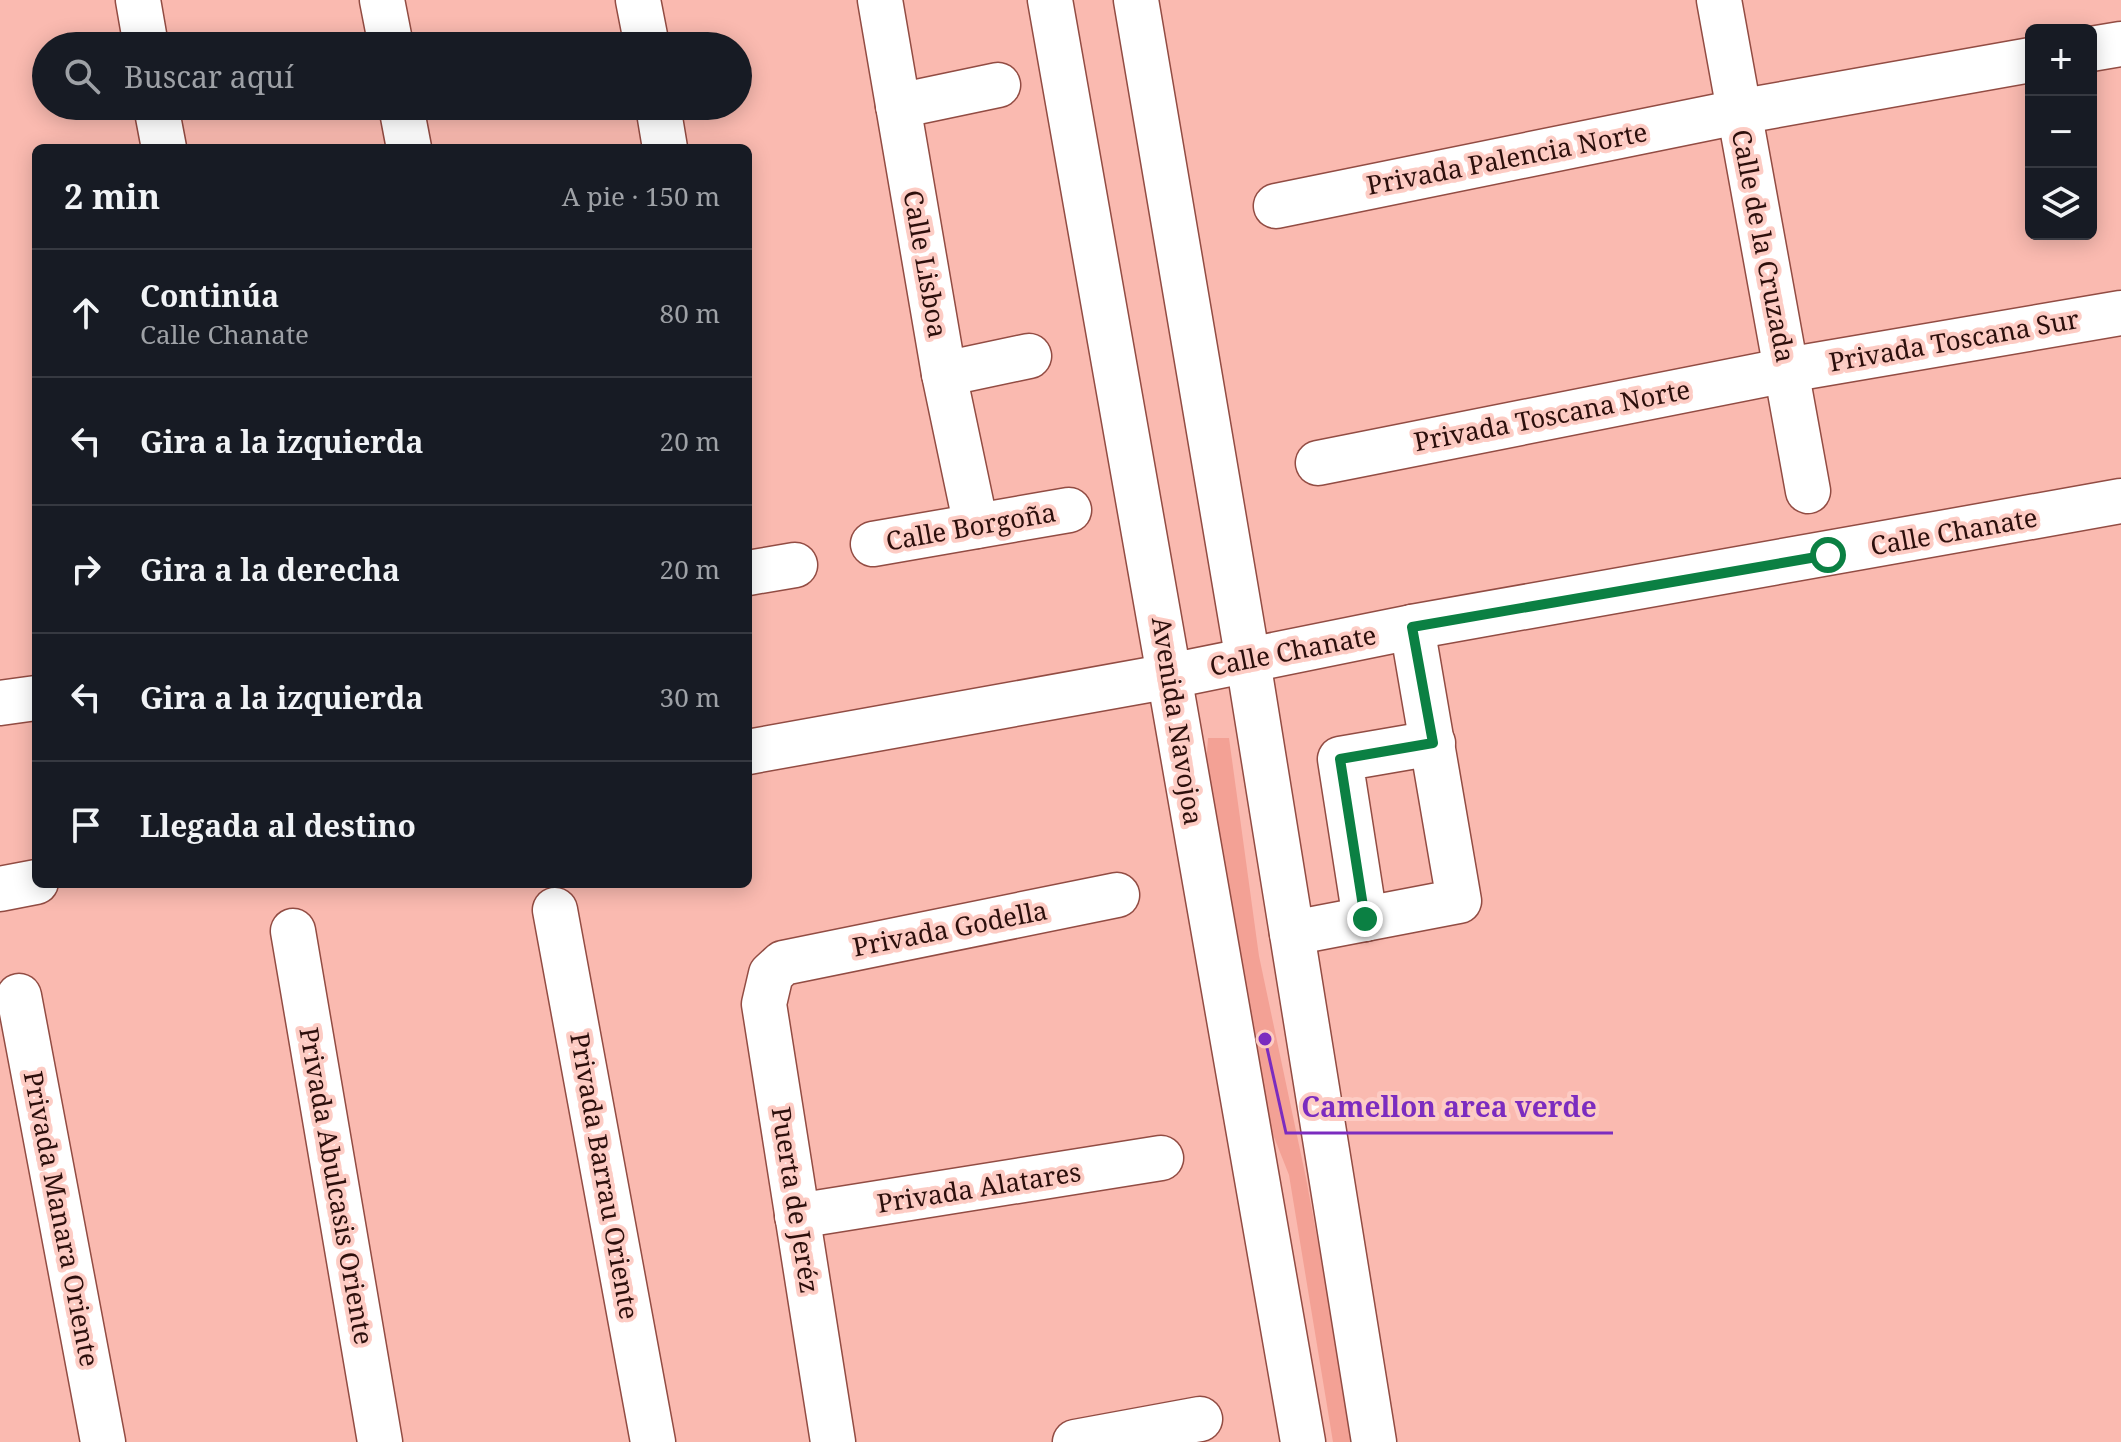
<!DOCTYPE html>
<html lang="es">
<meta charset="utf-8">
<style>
body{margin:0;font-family:"Noto Serif",serif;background:#20242c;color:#f1f3f6}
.controls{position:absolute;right:24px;top:24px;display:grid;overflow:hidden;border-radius:12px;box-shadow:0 4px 20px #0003}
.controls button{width:72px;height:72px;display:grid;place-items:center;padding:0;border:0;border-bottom:2px solid #363941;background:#171b24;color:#f1f3f6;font:40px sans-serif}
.stop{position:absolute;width:24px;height:24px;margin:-18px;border:6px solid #0b8043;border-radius:50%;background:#fff}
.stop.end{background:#0b8043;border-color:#fff;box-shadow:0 2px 8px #0008}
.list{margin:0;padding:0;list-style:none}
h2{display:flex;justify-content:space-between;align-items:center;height:104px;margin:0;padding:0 32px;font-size:34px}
h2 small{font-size:26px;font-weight:400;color:#9ea1a6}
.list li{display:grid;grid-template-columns:52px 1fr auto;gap:24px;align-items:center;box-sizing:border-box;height:128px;padding:0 32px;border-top:2px solid #363941}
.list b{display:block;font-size:30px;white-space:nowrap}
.list p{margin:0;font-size:26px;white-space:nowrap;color:#9ea1a6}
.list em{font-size:26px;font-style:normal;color:#9ea1a6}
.icon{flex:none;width:44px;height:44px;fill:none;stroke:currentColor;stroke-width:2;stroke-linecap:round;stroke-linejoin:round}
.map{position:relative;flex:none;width:2121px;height:1442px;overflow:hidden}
.search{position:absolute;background:#171b24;box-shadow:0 4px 20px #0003;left:32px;top:32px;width:720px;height:88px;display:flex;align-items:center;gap:20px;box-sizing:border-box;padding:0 28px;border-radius:44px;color:#9ea1a6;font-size:30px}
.panel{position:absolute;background:#171b24;box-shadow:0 4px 20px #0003;left:32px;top:144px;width:720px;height:744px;border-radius:12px}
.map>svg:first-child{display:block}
.green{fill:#f3a195}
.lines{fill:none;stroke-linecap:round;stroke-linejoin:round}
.minor-casing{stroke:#924c43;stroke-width:47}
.minor{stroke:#fff;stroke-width:44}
.route{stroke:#0b8043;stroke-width:10}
.labels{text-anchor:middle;stroke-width:8;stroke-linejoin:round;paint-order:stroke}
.street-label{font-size:26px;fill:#2c0f0c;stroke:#fdccc4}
.leader{fill:none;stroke:#7b2cbf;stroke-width:3}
.callout-dot{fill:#7b2cbf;stroke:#fdccc4;stroke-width:3}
.callout-label{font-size:28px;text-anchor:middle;font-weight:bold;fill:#7b2cbf;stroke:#fdccc4;stroke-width:8;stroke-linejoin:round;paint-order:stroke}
</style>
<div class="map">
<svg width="2121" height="1442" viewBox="0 0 2121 1442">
<rect width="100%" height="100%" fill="#fabab0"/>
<path class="green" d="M1208,738h21l30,218 47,222 49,264h-22l-44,-267 -21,-53 -62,-357z"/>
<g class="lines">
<g class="minor-casing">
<g id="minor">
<path d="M138,0l8,46"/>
<path d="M382,0l9,46"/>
<path d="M638,0l9,46"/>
<path d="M880,0l64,374 32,152"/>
<path d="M1050,0c87,480 167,962 253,1442"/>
<path d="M1136,0l112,661 126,781"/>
<path d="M1719,0l89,491"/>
<path d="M2091,49l30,-5"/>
<path d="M156,106l8,42"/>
<path d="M401,106l8,42"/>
<path d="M658,106l7,42"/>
<path d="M898,106l100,-21"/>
<path d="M1276,206l462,-94 293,-52"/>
<path d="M944,374l85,-18"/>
<path d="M1318,463l469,-93 334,-57"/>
<path d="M873,544l196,-34"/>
<path d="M748,573l47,-8"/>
<path d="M0,703l36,-5"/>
<path d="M748,752l422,-76 242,-49 709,-126"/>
<path d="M0,889l36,-7"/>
<path d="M555,910l98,532"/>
<path d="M1365,919l-25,-160 93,-16"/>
<path d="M293,931l87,511"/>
<path d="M1292,933l167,-32 -47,-274"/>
<path d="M19,996l84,446"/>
<path d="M797,1216l364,-58"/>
<path d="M833,1442l-69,-438 7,-30 12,-11 334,-68"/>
<path d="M1075,1442l125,-23"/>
</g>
</g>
<use href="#minor" class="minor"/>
</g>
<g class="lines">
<path class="route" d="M1365,919l-25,-160 93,-16 -21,-116 416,-72"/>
</g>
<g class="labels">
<g class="street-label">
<text transform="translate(1507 159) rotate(-11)" y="9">Privada Palencia Norte</text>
<text transform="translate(1763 246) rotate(79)" y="9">Calle de la Cruzada</text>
<text transform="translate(925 264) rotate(80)" y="9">Calle Lisboa</text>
<text transform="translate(1954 341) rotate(-10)" y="9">Privada Toscana Sur</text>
<text transform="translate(1552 416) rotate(-11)" y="9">Privada Toscana Norte</text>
<text transform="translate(971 527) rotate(-10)" y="9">Calle Borgoña</text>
<text transform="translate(1954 532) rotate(-10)" y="9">Calle Chanate</text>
<text transform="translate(1293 651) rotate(-11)" y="9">Calle Chanate</text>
<text transform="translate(1177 721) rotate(81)" y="9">Avenida Navojoa</text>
<text transform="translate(950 929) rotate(-11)" y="9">Privada Godella</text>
<text transform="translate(604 1176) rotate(80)" y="9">Privada Barrau Oriente</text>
<text transform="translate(336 1186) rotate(80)" y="9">Privada Abulcasis Oriente</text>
<text transform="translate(979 1188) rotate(-9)" y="9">Privada Alatares</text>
<text transform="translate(795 1200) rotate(81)" y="9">Puerta de Jeréz</text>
<text transform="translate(61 1219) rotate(79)" y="9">Privada Manara Oriente</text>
</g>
</g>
<path class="leader" d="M1265 1039L1286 1133H1613"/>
<circle class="callout-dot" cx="1265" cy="1039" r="8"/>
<g class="callout-label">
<text x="1449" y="1117">Camellon area verde</text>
</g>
</svg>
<div class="controls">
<button>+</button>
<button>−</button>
<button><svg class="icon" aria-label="layers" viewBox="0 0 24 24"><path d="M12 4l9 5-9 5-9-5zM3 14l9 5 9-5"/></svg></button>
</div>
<div class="stop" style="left:1828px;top:555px"></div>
<div class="stop end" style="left:1365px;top:919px"></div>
<div class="search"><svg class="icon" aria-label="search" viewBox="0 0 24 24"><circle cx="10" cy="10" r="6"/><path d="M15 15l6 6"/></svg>Buscar aquí</div>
<section class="panel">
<h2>2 min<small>A pie · 150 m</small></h2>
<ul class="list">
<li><svg class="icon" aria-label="ahead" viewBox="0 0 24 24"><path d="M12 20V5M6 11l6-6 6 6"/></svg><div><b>Continúa</b><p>Calle Chanate</p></div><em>80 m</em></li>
<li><svg class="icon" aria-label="left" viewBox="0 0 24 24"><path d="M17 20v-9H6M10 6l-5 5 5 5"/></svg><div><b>Gira a la izquierda</b></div><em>20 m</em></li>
<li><svg class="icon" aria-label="right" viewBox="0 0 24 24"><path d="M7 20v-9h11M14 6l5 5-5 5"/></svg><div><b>Gira a la derecha</b></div><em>20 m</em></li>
<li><svg class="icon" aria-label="left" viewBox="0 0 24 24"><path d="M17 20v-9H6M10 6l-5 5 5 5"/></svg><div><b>Gira a la izquierda</b></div><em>30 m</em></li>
<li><svg class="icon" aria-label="arrive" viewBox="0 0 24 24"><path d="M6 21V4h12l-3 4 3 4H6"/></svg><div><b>Llegada al destino</b></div></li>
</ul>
</section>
</div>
